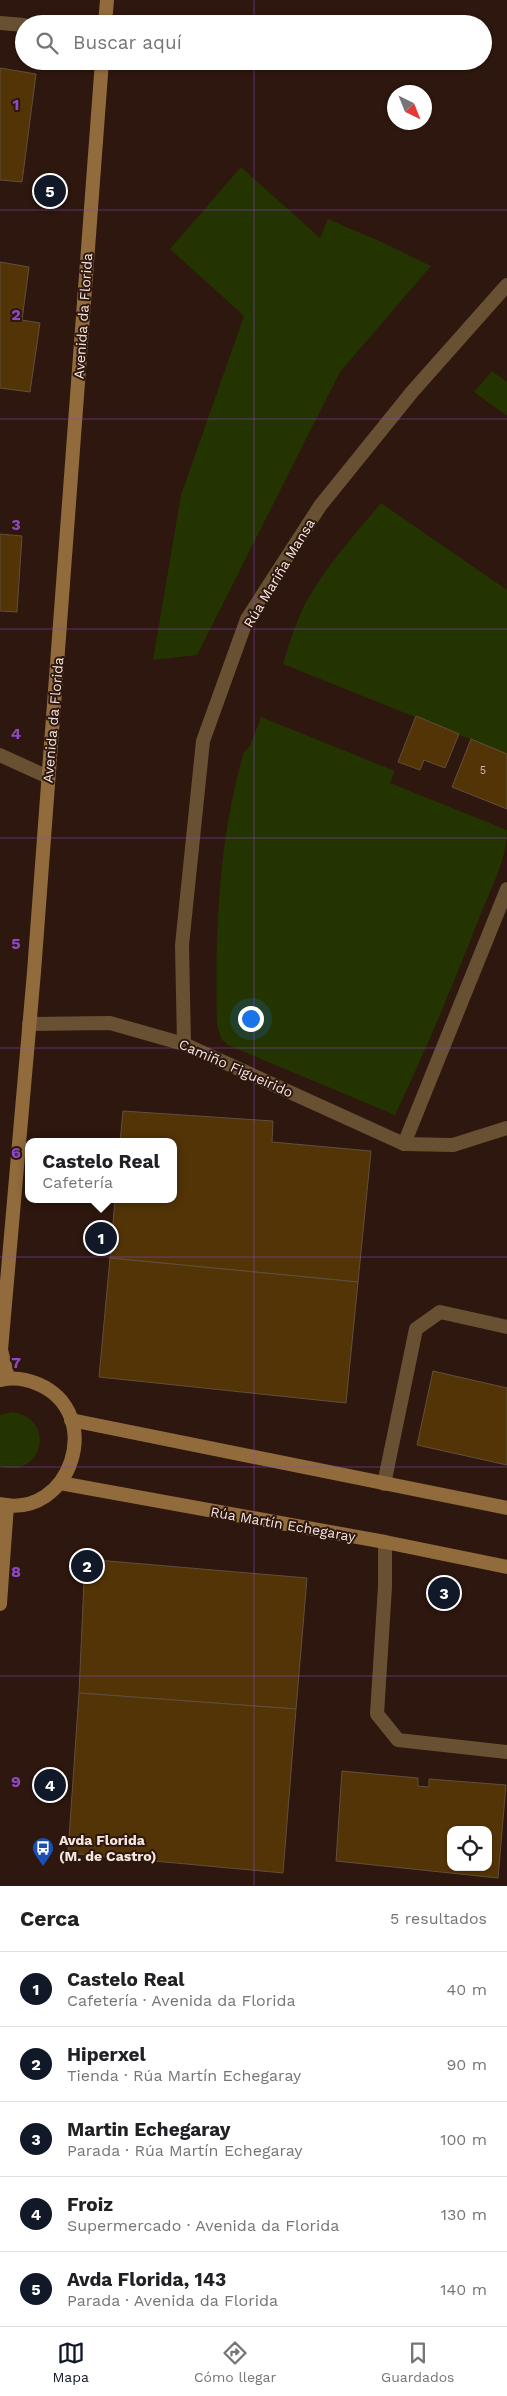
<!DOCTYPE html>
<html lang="es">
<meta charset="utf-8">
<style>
body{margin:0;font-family:"Work Sans",sans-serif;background:#f6f6f6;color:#202124}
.controls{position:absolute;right:15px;bottom:15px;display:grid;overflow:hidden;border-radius:10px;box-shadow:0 1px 4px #0004}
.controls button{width:45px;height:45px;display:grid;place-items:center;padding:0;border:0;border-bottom:1px solid #e0e0e0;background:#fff;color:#202124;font:25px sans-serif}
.compass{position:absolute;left:387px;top:85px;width:45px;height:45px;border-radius:50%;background:#fff;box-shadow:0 1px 4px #0004;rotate:137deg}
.you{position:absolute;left:250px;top:1018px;width:18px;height:18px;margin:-12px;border:4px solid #fff;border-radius:50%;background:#1a73e8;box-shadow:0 0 0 8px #1a73e833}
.badge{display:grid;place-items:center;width:32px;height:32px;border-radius:50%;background:#111827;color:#fff;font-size:16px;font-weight:700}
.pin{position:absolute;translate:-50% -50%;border:2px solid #fff;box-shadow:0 1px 5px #0006}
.popup{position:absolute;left:25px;top:1138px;width:152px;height:65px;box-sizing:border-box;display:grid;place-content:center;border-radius:10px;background:#fff;filter:drop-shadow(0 1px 4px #0005);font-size:16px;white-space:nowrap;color:#757577}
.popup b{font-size:19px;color:#202124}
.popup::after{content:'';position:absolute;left:50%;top:100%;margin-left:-10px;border:10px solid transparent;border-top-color:#fff}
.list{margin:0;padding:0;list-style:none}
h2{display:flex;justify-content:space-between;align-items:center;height:65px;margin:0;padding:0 20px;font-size:21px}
h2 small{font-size:16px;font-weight:400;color:#757577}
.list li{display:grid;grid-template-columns:32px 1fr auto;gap:15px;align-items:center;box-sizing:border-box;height:75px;padding:0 20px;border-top:1px solid #e0e0e0}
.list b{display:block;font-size:19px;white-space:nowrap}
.list p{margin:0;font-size:16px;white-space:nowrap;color:#757577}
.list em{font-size:16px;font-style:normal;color:#757577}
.icon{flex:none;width:28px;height:28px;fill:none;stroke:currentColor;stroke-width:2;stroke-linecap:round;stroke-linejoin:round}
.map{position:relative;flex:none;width:507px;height:1886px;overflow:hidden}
.search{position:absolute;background:#fff;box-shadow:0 1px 4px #0004;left:15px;right:15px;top:15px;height:55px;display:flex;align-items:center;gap:12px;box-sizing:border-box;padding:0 18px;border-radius:28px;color:#757577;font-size:19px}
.sheet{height:440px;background:#fff}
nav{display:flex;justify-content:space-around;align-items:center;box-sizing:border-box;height:70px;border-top:1px solid #e0e0e0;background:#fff;font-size:14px;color:#757577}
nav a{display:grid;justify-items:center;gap:2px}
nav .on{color:#111827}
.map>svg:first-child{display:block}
.green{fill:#233400}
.building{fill:#533407;stroke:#614f3b;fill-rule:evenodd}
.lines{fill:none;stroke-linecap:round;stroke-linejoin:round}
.minor{stroke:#685033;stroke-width:14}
.secondary{stroke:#926b3c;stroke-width:14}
.grid{fill:none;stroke:#8d48c4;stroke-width:1;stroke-opacity:0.55}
.labels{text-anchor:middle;stroke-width:4;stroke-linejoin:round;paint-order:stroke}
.number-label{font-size:11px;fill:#cdbaa9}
.street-label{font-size:14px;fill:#f6e6df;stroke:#2d170e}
.poi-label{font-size:14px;font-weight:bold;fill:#f6e6df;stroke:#2d170e;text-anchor:start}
.grid-label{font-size:16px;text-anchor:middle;font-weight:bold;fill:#8d48c4;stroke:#2d170e;stroke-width:4;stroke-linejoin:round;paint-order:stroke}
</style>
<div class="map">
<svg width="507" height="1886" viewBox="0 0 507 1886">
<rect width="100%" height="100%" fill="#2d170e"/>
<g class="green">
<path d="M241,167l79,71 8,-19 58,25 45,22 -91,106 -143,283 -44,5 28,-165 63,-179 -74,-67z"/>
<path d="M492,371l15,11v34l-33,-24z"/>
<path d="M381,503l126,87v164l-224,-90c8,-26 16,-53 31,-75 19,-31 44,-58 67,-86z"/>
<path d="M261,717l134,54 -5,12 117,47c0,29 -16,58 -27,86 -26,67 -54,134 -85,199l-167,-70 -6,-5 -5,-14c-2,-89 1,-188 27,-274l6,-6z"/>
<path d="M13,1412c45,8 28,68 -13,54v-51z"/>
</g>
<g class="building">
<path d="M0,68l36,6 -14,108 -22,-2z"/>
<path d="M0,262l29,5 -7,53 18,3 -10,69 -30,-4z"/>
<path d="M0,534l22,2 -5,76 -17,-1z"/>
<path d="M416,716l43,18 -14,34 -21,-8 -4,10 -22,-8z"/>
<path d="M471,739l36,15v55l-55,-22z"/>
<path d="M123,1111l150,10 -1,21 99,9 -13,131 -248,-24 5,-59h59v-57h-54z"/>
<path d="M110,1258l248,24 -12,121 -247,-26z"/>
<path d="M433,1371l74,17v77l-90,-20z"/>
<path d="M85,1559l222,19 -11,131 -217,-16z"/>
<path d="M79,1693l217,16 -13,164 -215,-20z"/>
<path d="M342,1771l76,7v8l11,1v-8l77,6 -8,93 -162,-17zM451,1830h37v37h-37z"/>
</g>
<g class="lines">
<g class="minor">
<path d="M0,23l24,2"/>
<path d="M0,755l48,22"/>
<path d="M29,1024l81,-1 74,21 220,100 49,1 54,-17"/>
<path d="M184,1044l-2,-99 21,-204 44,-122 73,-113 92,-114 95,-107"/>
<path d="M404,1144l103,-255"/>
<path d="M384,1484l32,-155 24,-17 67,15"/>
<path d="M385,1542v45l-8,127 21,26 109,12"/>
</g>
<g class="secondary">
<path d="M105,24l2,-24"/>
<path d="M8,1378l-7,-28 33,-378 68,-911"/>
<path d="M71,1420l436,88"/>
<path d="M60,1483l325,59 122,25"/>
<path d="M0,1504c71,16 106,-91 38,-120 -12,-5 -25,-7 -37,-4"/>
<path d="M0,1604l7,-99"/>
</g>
</g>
<path class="grid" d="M254,0v24M254,61v1825M0,210h507M0,419h507M0,629h507M0,838h507M0,1048h507M0,1257h507M0,1467h507M0,1676h507"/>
<defs>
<g id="bus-pin" transform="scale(1.125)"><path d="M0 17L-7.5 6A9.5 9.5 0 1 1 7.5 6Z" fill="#1a4fb4" stroke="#2d170e"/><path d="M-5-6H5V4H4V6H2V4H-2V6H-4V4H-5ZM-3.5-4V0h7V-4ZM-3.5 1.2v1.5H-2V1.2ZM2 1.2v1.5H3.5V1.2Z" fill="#fff"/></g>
</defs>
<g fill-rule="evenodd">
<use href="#bus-pin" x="43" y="1848"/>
</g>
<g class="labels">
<g class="number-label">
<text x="483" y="774">5</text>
</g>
<g class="street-label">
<text transform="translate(83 316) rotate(-86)" y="5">Avenida da Florida</text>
<text transform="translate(279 573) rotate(-59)" y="5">Rúa Mariña Mansa</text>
<text transform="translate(53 720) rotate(-85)" y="5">Avenida da Florida</text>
<text transform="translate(236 1068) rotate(24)" y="5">Camiño Figueirido</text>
<text transform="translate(283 1524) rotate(10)" y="5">Rúa Martín Echegaray</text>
</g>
<g class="poi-label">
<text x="59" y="1845">Avda Florida<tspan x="59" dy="16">(M. de Castro)</tspan></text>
</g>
</g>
<g class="grid-label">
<text x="16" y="110">1</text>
<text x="16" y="320">2</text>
<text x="16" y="530">3</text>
<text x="16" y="739">4</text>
<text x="16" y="949">5</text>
<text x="16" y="1158">6</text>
<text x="16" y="1368">7</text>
<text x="16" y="1577">8</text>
<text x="16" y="1787">9</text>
</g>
</svg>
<div class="controls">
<button><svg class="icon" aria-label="locate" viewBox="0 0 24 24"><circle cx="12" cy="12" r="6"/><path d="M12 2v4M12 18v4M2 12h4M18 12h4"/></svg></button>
</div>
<svg class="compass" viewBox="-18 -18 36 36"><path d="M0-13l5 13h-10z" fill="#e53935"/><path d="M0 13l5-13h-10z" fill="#757577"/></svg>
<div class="you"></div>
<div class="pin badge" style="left:101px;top:1238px">1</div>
<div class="popup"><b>Castelo Real</b>Cafetería</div>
<div class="pin badge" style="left:87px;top:1566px">2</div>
<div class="pin badge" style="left:444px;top:1593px">3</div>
<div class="pin badge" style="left:50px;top:1785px">4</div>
<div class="pin badge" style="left:50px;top:191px">5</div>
<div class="search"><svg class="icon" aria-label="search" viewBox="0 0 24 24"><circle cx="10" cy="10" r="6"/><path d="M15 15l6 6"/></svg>Buscar aquí</div>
</div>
<section class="sheet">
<h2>Cerca<small>5 resultados</small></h2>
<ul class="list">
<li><span class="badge">1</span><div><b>Castelo Real</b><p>Cafetería · Avenida da Florida</p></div><em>40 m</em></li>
<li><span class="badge">2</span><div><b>Hiperxel</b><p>Tienda · Rúa Martín Echegaray</p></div><em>90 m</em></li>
<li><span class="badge">3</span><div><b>Martin Echegaray</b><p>Parada · Rúa Martín Echegaray</p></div><em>100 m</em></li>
<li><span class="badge">4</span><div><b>Froiz</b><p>Supermercado · Avenida da Florida</p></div><em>130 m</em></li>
<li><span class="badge">5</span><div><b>Avda Florida, 143</b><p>Parada · Avenida da Florida</p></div><em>140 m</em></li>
</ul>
</section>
<nav>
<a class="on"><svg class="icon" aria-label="map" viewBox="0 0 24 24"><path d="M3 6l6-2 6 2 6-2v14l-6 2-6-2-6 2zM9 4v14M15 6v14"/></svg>Mapa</a>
<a><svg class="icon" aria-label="directions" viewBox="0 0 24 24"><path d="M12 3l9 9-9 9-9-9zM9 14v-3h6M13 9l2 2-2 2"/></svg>Cómo llegar</a>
<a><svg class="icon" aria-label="saved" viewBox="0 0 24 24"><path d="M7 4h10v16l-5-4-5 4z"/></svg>Guardados</a>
</nav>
